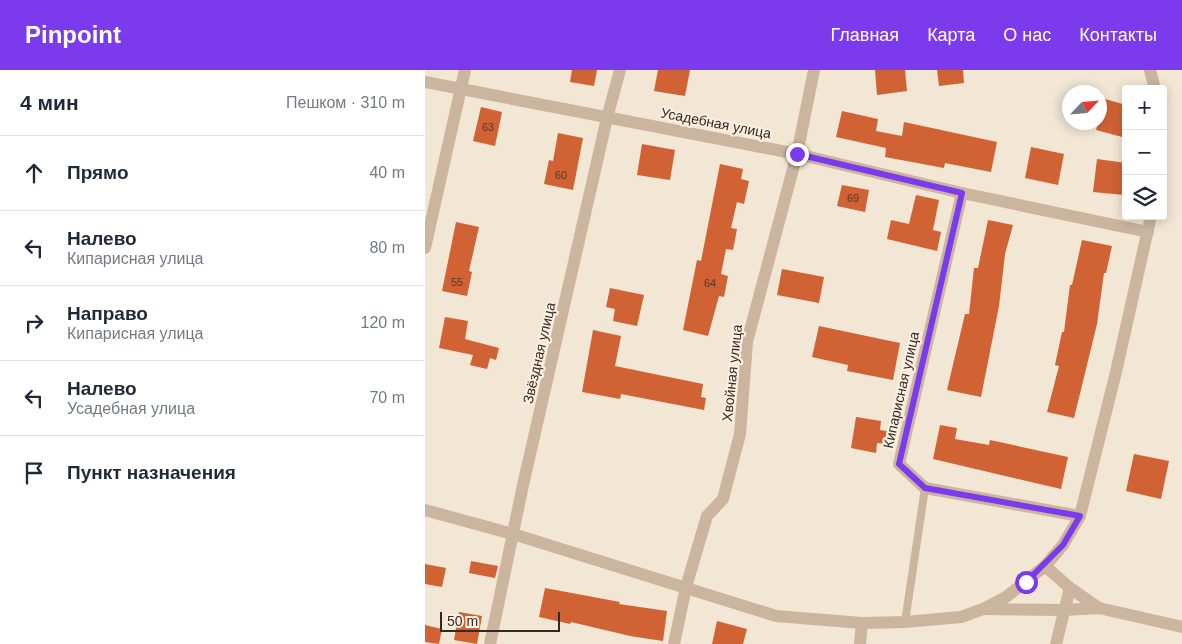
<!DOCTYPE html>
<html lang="ru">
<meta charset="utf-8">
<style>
body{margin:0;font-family:Helvetica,sans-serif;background:#f2f2f3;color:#1f2937}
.controls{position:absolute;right:15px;top:15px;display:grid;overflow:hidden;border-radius:5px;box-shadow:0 2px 12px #0003}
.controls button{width:45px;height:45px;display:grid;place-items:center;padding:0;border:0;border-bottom:1px solid #e0e1e3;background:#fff;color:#1f2937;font:25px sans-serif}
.compass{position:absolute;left:637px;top:15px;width:45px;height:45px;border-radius:50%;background:#fff;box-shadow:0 2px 12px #0003;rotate:64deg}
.scale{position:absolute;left:15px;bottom:12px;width:120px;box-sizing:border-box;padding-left:5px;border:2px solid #332923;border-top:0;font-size:14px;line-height:18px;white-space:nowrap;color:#332923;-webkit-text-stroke:4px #faefe0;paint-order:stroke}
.stop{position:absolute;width:15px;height:15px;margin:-11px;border:4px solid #7c3aed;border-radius:50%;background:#fff}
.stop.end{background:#7c3aed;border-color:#fff;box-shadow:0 1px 5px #0008}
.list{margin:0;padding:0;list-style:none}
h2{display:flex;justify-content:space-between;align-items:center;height:65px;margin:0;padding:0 20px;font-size:21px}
h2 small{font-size:16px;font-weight:400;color:#747a83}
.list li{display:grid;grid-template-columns:32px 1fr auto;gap:15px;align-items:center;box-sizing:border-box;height:75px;padding:0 20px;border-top:1px solid #e0e1e3}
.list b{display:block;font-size:19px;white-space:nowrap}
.list p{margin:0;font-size:16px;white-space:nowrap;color:#747a83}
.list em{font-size:16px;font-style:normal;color:#747a83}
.icon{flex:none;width:28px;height:28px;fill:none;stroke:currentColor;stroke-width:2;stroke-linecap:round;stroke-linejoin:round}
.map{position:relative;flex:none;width:757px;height:574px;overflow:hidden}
header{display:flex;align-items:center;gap:30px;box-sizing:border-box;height:70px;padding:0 25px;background:#7c3aed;color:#fff}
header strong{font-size:24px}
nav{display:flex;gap:28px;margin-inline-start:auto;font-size:18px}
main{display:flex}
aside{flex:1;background:#fff}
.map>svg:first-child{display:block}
.building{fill:#d06234}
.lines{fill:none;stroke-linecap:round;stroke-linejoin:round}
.service{stroke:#cbb59f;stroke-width:8}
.minor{stroke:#cbb59f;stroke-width:12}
.tertiary{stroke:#cbb59f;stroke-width:12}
.route{stroke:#7c3aed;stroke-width:6}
.labels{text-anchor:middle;stroke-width:4.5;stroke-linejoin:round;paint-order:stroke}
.number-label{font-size:11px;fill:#5a3727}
.street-label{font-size:14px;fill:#332923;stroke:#faefe0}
</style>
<header>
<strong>Pinpoint</strong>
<nav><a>Главная</a><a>Карта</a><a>О нас</a><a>Контакты</a></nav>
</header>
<main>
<aside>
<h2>4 мин<small>Пешком · 310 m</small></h2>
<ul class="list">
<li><svg class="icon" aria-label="ahead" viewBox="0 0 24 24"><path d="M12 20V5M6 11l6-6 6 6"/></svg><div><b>Прямо</b></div><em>40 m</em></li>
<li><svg class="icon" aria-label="left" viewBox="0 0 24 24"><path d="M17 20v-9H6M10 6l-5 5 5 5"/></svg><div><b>Налево</b><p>Кипарисная улица</p></div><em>80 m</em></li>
<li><svg class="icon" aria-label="right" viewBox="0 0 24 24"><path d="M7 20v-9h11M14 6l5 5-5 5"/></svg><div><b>Направо</b><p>Кипарисная улица</p></div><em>120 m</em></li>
<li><svg class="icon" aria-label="left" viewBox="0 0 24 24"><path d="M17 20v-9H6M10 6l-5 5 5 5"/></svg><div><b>Налево</b><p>Усадебная улица</p></div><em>70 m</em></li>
<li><svg class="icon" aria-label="arrive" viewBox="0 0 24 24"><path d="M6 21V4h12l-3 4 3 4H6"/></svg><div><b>Пункт назначения</b></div></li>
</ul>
</aside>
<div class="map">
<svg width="757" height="574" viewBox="0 0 757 574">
<rect width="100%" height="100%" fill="#f2e6d4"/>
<g class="building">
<path d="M147,0h25l-3,16 -24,-4z"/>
<path d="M233,0h32l-5,26 -31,-5z"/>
<path d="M450,0h30l2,21 -30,4z"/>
<path d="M512,0h26l1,13 -25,3z"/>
<path d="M680,29l21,6v33l-30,-8z"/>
<path d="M56,37l21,5 -7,34 -22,-5z"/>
<path d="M417,41l36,8 -2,12 26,5 2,-14 93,20 -6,30 -46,-9 -1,5 -59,-11 1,-9 -50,-11z"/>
<path d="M133,63l25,5 -10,52 -29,-6 5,-24 4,1z"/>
<path d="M217,74l33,6 -5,30 -33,-5z"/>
<path d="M606,77l33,7 -6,31 -33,-7z"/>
<path d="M672,89l29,4 -2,32 -31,-3z"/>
<path d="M295,94l23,5 -2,10 8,2 -5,23 -7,-2 -6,26 6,1 -4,21 -7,-1 -5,25 7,2 -4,21 -5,-1 -11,40 -25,-6 14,-70 4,1z"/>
<path d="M417,115l27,5 -4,22 -28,-6z"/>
<path d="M491,125l23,5 -6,30 8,2 -4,19 -50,-12 4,-19 18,4z"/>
<path d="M563,150l25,5 -8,29 -6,52 -18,91 -34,-7 18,-76h4l5,-46h4z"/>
<path d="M31,152l23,5 -10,44 3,1 -5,24 -25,-5z"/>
<path d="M657,170l30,6 -6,27h-2l-7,51 -23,94 -27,-6 12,-46 -4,-1 7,-33h2l6,-47h2z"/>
<path d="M357,199l42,8 -5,26 -42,-8z"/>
<path d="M185,218l34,7 -7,31 -24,-5 2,-12 -9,-2z"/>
<path d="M20,247l23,4 -3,18 34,9 -3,12 -6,-2 -3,11 -17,-4 3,-10 -34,-7z"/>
<path d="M394,256l81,17 -7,37 -46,-9 1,-6 -36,-8z"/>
<path d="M168,260l28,6 -6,30 88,18 -2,13 5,1 -2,12 -83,-16 -1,5 -38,-7z"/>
<path d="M431,347l25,4 -1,9 7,1 -2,13 -8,-1 -1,10 -25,-5z"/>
<path d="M515,355l17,3 -2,11 34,6 1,-5 78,17 -7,32 -128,-30z"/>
<path d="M709,384l35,7 -8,38 -35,-8z"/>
<path d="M46,491l27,5 -3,12 -26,-5z"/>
<path d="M0,494l21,4 -4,19 -17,-3z"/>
<path d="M120,518l75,14 -1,2 48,7 -4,30 -33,-5 -59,-14 -1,2 -31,-7z"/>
<path d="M34,542l23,4 -5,28 -23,-4z"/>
<path d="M292,551l30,8 -4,15h-31z"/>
<path d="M0,555l17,4 -3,15 -14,-2z"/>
</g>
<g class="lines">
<path class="service" d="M480,552l20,-134"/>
<g class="minor">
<path d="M0,12l372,72 165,39 186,39"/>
<path d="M537,123l-63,271 26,24 155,28"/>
<path d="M0,178l40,-178"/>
<path d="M620,496l25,22 29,20"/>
<path d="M558,539l81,1 35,-2 83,19"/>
<path d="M65,574l33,-159 84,-367 13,-48"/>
<path d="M249,574l12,-57 21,-71 16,-17 17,-65 7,-92 50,-188 17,-84"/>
<path d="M435,574l2,-21"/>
<path d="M631,574l14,-56"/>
</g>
<g class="tertiary">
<path d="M725,0l5,19"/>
<path d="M0,440l88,24 263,82 86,7 43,-1 56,-5 22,-8 23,-12 39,-31 18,-21 17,-29 36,-144 35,-156"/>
</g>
</g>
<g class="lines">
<path class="route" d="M372,84l165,39 -63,271 26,24 155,28 -17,29 -37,37"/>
</g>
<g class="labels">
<g class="number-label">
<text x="63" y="61">63</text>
<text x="136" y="109">60</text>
<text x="428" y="132">69</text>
<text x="32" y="216">55</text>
<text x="285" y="217">64</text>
</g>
<g class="street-label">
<text transform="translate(291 53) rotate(11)" y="5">Усадебная улица</text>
<text transform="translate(114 283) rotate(-77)" y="5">Звёздная улица</text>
<text transform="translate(307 303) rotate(-84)" y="5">Хвойная улица</text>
<text transform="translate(476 320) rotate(-77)" y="5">Кипарисная улица</text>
</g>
</g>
</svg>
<div class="controls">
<button>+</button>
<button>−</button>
<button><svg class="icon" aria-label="layers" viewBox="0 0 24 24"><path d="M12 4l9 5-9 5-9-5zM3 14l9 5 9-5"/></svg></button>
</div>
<svg class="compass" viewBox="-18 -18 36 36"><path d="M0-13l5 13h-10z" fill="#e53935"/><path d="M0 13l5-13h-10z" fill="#747a83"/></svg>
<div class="scale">50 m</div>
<div class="stop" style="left:601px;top:512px"></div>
<div class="stop end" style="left:372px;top:84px"></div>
</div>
</main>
